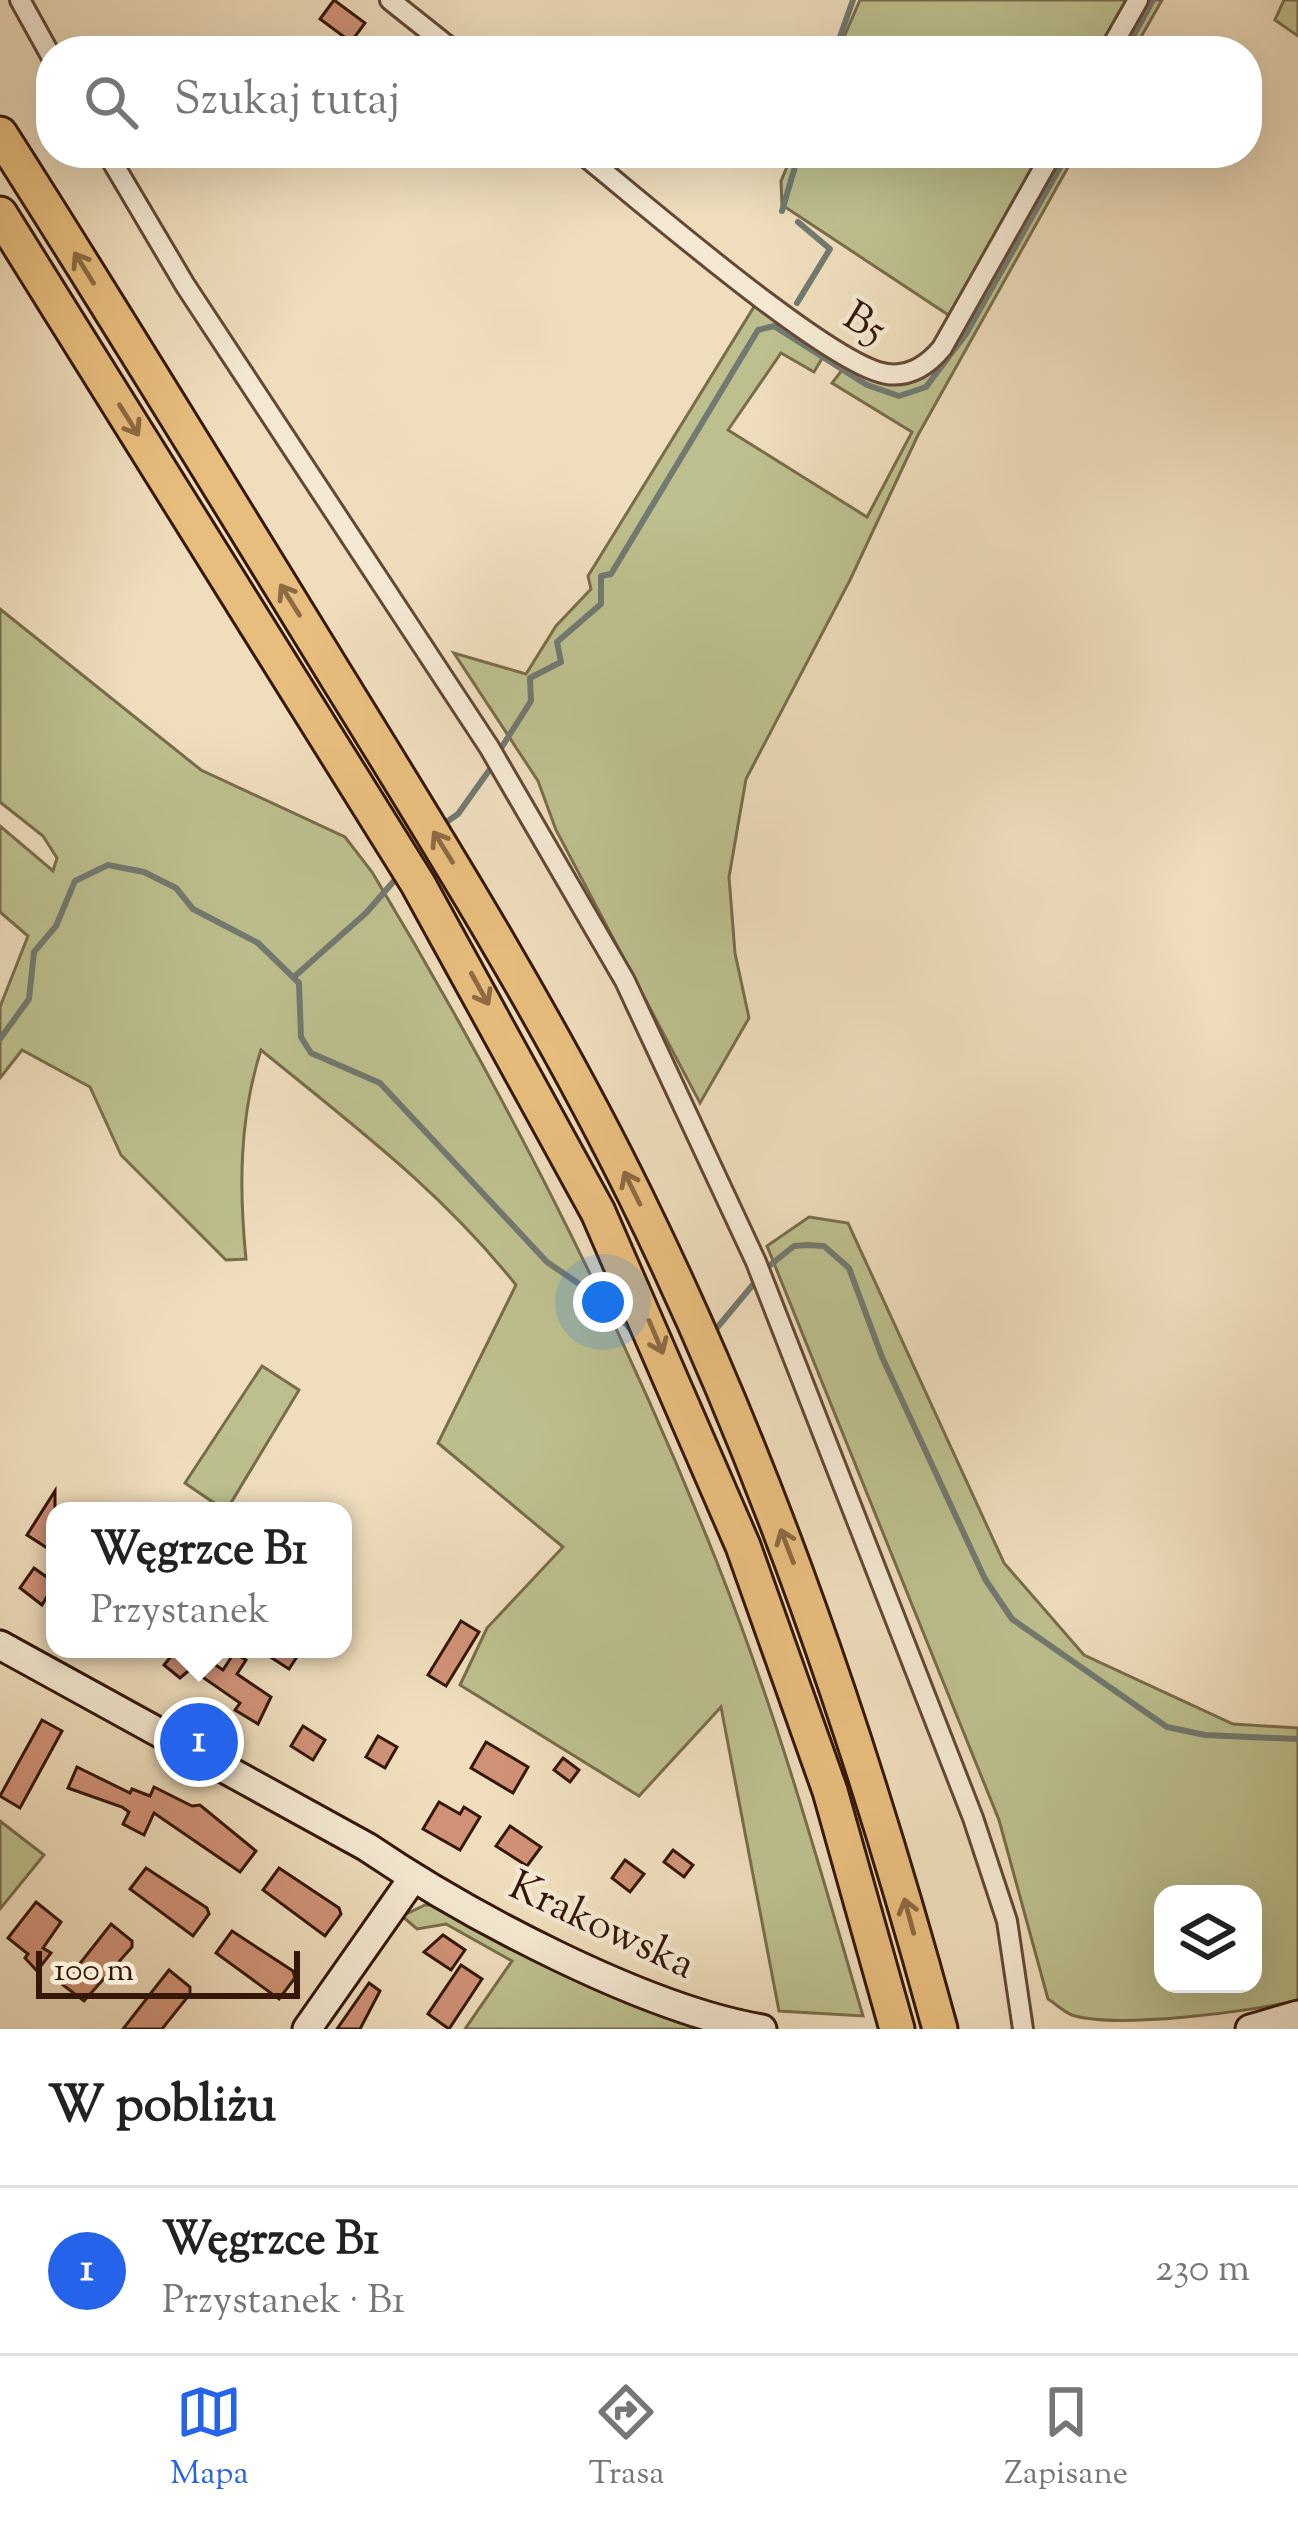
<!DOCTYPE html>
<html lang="pl">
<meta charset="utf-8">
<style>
body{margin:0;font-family:"Sorts Mill Goudy",serif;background:#f2f2f2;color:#222}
.controls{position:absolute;right:36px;bottom:36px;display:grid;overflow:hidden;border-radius:24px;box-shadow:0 12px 48px #0002}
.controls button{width:108px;height:108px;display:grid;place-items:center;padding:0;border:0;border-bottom:3px solid #e0e0e0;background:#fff;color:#222;font:60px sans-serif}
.scale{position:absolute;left:36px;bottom:30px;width:264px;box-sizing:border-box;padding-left:12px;border:6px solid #351708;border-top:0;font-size:33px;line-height:42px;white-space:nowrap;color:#351708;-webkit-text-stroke:9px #f5e9d3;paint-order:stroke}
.you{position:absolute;left:603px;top:1302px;width:42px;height:42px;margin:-30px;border:9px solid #fff;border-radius:50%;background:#1a73e8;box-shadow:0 0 0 18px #1a73e833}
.badge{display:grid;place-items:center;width:78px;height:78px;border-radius:50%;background:#2563eb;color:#fff;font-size:39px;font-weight:700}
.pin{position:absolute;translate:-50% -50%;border:6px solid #fff;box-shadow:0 3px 12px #0006}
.popup{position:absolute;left:46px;top:1502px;width:306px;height:156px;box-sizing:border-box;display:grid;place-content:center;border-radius:24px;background:#fff;filter:drop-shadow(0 3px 9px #0005);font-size:39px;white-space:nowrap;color:#767676}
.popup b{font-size:45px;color:#222}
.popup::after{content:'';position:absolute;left:50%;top:100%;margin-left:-24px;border:24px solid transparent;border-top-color:#fff}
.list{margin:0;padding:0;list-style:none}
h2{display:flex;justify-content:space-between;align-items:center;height:156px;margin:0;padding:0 48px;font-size:51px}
h2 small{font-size:39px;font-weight:400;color:#767676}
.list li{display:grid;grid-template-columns:78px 1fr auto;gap:36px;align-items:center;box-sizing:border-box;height:168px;padding:0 48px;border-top:3px solid #e0e0e0}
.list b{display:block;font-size:45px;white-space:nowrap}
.list p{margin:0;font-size:39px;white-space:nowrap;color:#767676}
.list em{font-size:39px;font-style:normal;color:#767676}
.icon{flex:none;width:66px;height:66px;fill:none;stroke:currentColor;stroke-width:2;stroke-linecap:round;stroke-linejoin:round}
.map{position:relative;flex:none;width:1298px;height:2029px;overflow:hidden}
.search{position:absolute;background:#fff;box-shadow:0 12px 48px #0002;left:36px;right:36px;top:36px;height:132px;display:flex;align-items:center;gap:30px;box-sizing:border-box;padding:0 42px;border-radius:48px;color:#767676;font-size:45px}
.sheet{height:324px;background:#fff}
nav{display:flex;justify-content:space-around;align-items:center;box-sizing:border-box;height:168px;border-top:3px solid #e0e0e0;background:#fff;font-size:33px;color:#767676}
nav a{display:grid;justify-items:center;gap:6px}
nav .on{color:#2563eb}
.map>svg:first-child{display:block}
.green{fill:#bdc08e;stroke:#796c4b;stroke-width:3;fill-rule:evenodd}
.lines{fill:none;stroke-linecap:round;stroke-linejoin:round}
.stream{stroke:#727971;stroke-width:6}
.building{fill:#d09277;stroke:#351708;stroke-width:3}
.street-casing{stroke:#644835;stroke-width:24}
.secondary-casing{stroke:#351708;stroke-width:33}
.highway-casing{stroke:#351708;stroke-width:39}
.street{stroke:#f5e9d3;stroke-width:18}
.secondary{stroke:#f5e9d3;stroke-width:27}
.highway{stroke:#e8be7e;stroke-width:33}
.oneway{stroke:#8e6a43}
.labels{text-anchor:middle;stroke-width:9;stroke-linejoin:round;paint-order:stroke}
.street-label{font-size:42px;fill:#351708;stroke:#f5e9d3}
</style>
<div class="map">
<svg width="1298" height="2029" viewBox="0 0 1298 2029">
<rect width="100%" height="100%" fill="#efddbc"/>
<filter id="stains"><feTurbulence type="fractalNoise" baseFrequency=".00167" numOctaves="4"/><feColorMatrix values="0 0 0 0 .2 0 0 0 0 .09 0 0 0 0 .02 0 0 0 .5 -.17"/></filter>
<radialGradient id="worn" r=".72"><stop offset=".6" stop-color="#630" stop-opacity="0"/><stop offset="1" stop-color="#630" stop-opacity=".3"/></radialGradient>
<g class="green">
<path d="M860,0h268l-29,51h-261z"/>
<path d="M1148,0h14l-29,51h-14z"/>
<path d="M1284,0h14v36l-23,-16z"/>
<path d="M793,153h249l-92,163 -168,-111 -1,-24z"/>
<path d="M1060,153h16l-158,282 -68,145 -104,199 -17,98 6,76 14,65 -49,85 -144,-273 -18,-49 -84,-128 72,21 30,-48 35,-37 -3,-13 169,-274 70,48 -13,22 -33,-19 -53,77 139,87 45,-85 -80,-49 13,-17 38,17 44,-8 25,-30z"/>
<path d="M0,609l201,161 144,67 27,35c133,221 251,453 346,693 58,147 101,299 145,451l-84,-5 -58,-304 -82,89 -179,-111 27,-57 76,-81 -125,-104 78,-158c-76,-95 -162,-159 -255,-235 -22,68 -22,139 -15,209l-20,1 -105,-105 -31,-68 -68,-37 -22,28v-71l28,-71 -28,-24v-86l53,45 4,-13 -14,-22 -43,-34z"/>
<path d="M809,1217l39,6 156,340 80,92 149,69 65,4v272c-46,12 -184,29 -226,15 -8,-3 -16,-11 -24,-16l-49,-179 -232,-574zM1253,1894v90h-90v-90z"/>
<path d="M262,1366l37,24 -73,121 -41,-28z"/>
<path d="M0,1821l44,34 -44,54z"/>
<path d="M425,1905h24l275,124h-259l47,-68 -66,-37 -29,5 -15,-13z"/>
</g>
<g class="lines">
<g class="stream">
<path d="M835,51l18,-51"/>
<path d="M1125,51l28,-51"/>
<path d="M782,211l17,-58"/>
<path d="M797,303l33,-54 -32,-27"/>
<path d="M498,753l33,-52 -1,-23 31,-16 -4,-20 44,-38v-28l10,-2 147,-244 16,-4 93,59 32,11 27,-9 40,-53 102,-181"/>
<path d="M441,826l17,-12 35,-49"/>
<path d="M295,976l71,-63 35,-40"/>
<path d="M0,1039l29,-40 5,-47 22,-26 19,-45 33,-16 36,7 32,16 17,21 65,34 41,40 2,54 10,16 69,30 167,179 60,41 27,30"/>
<path d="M764,1270l30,-24 13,-1 17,1 25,22 33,89 103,222 27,40 155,108 38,8 93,4"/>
<path d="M711,1335l45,-54"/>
</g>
</g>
<g class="building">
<path d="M334,0l31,23 -14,19 -31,-23z"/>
<path d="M55,1491v62l-28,-18z"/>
<path d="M34,1568l21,15 -13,22 -22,-17z"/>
<path d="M461,1621l18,11 -33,54 -18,-11z"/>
<path d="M177,1649l23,12 -20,17 -16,-13z"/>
<path d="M258,1649h44l-13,20z"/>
<path d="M234,1653l12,7 -9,14 34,23 -13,27 -23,-14 5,-7 -39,-27 10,-14 12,8z"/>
<path d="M42,1720l20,11 -42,77 -20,-12z"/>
<path d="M303,1726l22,14 -12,20 -22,-14z"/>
<path d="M378,1736l19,11 -12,21 -19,-11z"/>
<path d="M486,1742l42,25 -15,26 -42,-25z"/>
<path d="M563,1758l16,12 -9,12 -16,-12z"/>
<path d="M77,1767l53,26 2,-4 18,7 4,-9 38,19 8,-1 56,46 -16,21 -86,-59 -10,22 -21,-11 6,-12 -7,-5 -54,-19z"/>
<path d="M439,1802l21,12 4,-7 16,10 -20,33 -37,-21z"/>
<path d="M510,1826l31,21 -14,19 -31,-20z"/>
<path d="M673,1850l20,15 -9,12 -20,-15z"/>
<path d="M625,1860l19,14 -14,18 -18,-14z"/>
<path d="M146,1868l61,40 2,6 -16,22 -63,-47z"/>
<path d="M279,1868l60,40 2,6 -16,22 -62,-46z"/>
<path d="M36,1902l25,20 -18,26 8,5 -14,18 -12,-13 3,-4 -20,-16z"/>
<path d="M111,1924l21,17v6l-48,54 -21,-16z"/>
<path d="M232,1931l61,40 2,7 -16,21 -63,-46z"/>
<path d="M443,1935l22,15 -14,20 -27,-18z"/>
<path d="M461,1965l21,14 -33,50 -21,-15z"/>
<path d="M169,1970l21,17v7l-28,35h-39z"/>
<path d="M369,1983l11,8 -20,38h-23z"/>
</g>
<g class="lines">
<g class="street-casing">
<g id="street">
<path d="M20,0l31,56"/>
<path d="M390,0l64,51"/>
<path d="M1109,51l29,-51"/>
<path d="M107,153l78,132 304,462 136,234 131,281 217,556 34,103 16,108"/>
<path d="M581,153c54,43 250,214 306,221 23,3 41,-9 55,-26l110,-195"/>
</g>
</g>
<g class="secondary-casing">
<g id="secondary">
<path d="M0,1645l367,202c100,68 277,162 395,182"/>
<path d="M307,2029l106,-151"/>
<path d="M1250,2029l48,-14"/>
</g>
</g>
<g class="highway-casing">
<g id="highway">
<path d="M0,134c115,180 226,363 338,545 105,170 210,339 298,518 131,267 226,546 304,832"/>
<path d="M0,214l418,670 180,328 145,334 87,245 67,238"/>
</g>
</g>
<use href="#street" class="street"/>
<use href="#secondary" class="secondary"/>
<use href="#highway" class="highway"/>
</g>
<defs><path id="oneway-shaft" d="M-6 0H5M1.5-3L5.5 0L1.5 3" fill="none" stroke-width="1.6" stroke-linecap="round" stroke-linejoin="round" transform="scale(3)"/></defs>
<g class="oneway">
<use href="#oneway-shaft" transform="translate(84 268) rotate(-122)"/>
<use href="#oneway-shaft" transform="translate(129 420) rotate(58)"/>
<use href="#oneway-shaft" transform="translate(290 600) rotate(-122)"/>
<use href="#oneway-shaft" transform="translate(443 847) rotate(-122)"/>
<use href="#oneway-shaft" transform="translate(480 989) rotate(61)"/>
<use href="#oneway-shaft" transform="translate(632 1188) rotate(-116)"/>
<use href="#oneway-shaft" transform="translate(656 1337) rotate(67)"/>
<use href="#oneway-shaft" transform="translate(787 1546) rotate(-111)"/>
<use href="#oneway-shaft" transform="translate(909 1916) rotate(-105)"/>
</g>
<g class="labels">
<g class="street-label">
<text transform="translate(866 321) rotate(31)" y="15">B5</text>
<text transform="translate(603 1923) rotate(25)" y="15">Krakowska</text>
</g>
</g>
<rect width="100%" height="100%" filter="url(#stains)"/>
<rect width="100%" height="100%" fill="url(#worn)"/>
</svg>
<div class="controls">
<button><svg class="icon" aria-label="layers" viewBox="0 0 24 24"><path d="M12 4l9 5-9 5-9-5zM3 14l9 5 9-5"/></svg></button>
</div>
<div class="scale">100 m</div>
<div class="you"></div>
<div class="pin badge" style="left:199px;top:1742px">1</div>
<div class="popup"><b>Węgrzce B1</b>Przystanek</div>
<div class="search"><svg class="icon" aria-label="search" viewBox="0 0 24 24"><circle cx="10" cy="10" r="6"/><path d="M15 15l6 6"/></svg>Szukaj tutaj</div>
</div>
<section class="sheet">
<h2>W pobliżu<small></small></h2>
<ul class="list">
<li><span class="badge">1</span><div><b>Węgrzce B1</b><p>Przystanek · B1</p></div><em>230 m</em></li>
</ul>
</section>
<nav>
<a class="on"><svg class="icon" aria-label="map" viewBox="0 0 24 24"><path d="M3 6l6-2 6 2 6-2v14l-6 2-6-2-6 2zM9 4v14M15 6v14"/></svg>Mapa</a>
<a><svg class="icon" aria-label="directions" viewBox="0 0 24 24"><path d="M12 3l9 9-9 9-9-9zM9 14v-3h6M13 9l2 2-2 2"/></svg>Trasa</a>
<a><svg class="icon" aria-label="saved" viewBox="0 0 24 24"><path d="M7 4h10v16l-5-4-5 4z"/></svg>Zapisane</a>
</nav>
